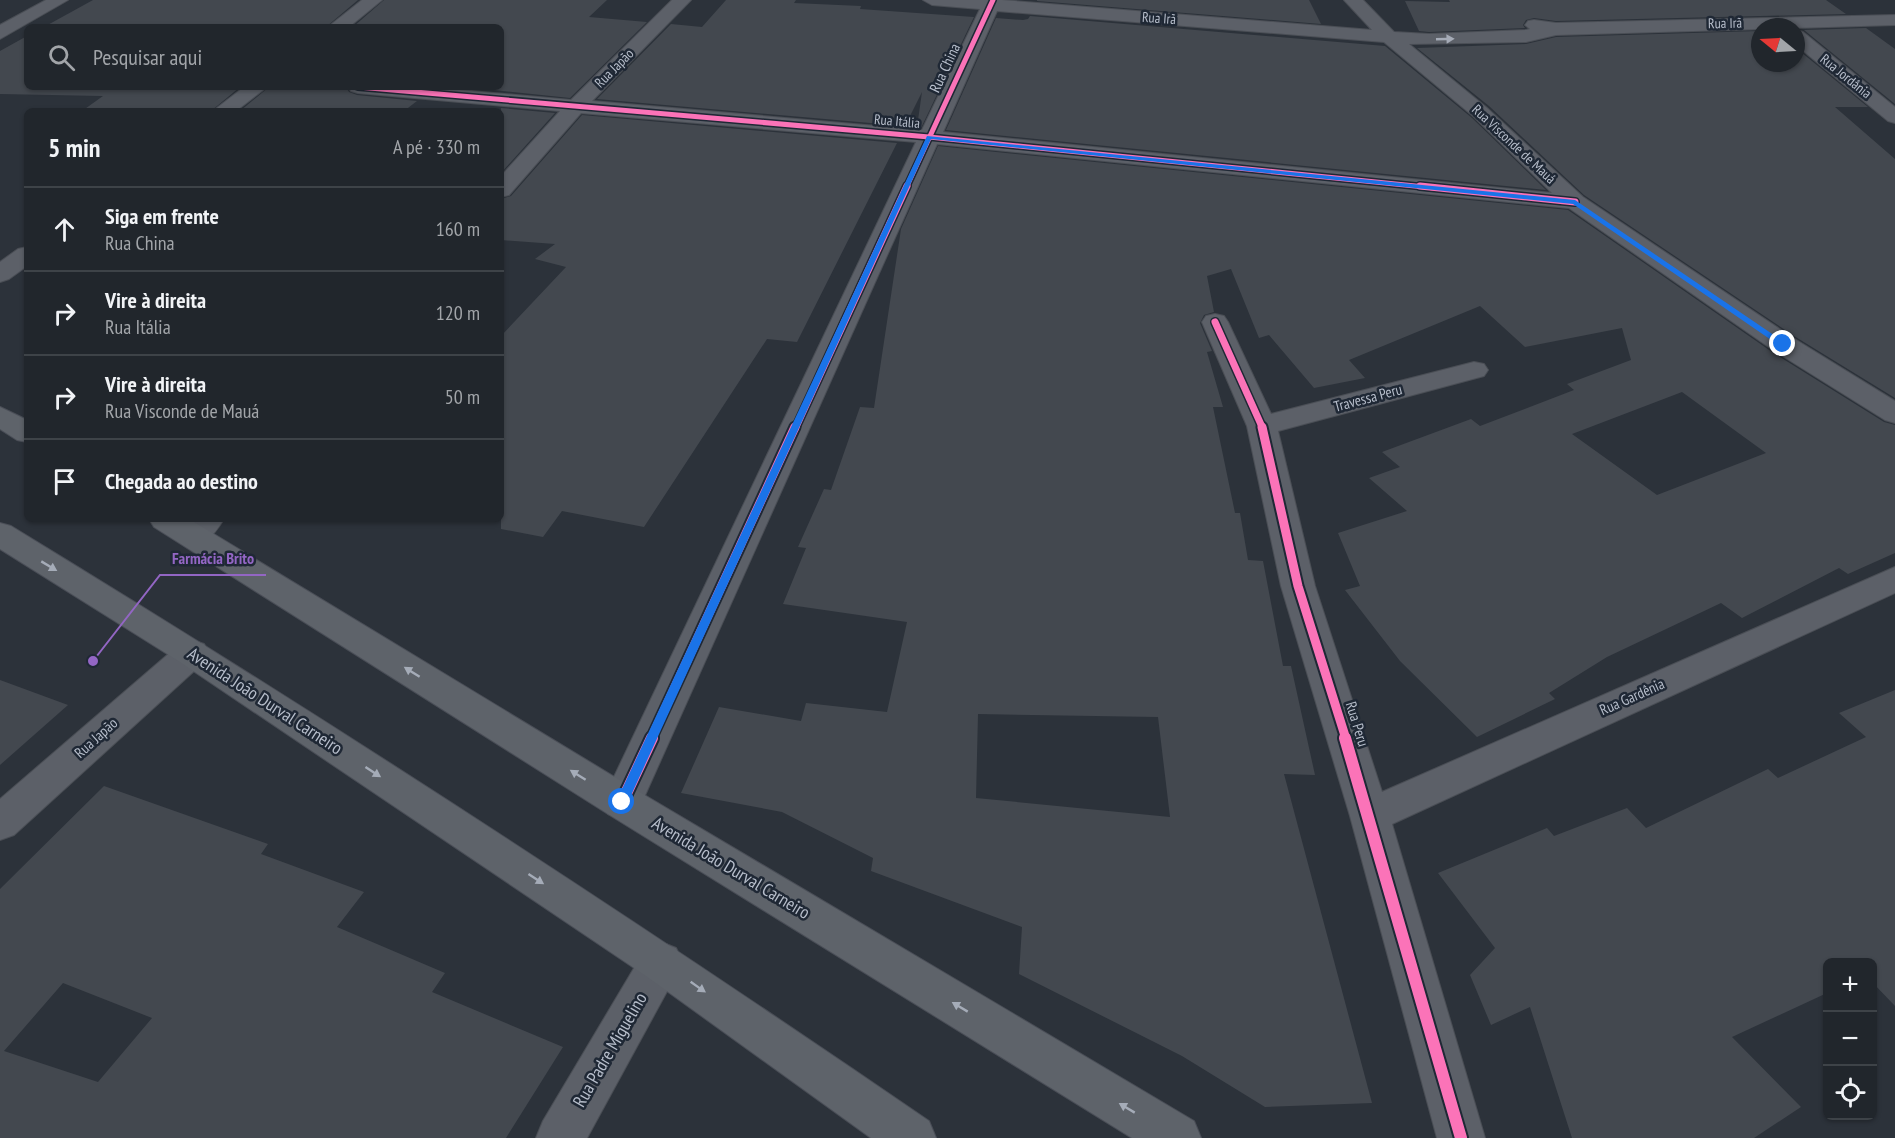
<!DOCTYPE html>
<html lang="pt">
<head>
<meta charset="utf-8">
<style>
	:root { --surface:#21262c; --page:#292e34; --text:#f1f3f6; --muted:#a2a5a9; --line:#3e4348 }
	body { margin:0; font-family:"PT Sans Narrow",sans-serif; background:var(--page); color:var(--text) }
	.controls { position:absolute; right:18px; bottom:18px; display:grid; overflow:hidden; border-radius:9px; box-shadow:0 2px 4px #0004 }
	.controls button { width:54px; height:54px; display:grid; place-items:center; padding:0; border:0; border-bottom:2px solid var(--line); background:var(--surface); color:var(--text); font:30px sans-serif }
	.compass { position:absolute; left:1751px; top:18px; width:54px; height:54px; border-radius:50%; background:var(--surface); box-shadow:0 2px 4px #0004; rotate:288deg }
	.stop { position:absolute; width:18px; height:18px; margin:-14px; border:4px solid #1a73e8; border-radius:50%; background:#fff }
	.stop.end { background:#1a73e8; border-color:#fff; box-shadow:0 2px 6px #0008 }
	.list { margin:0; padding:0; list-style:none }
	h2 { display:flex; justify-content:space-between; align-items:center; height:78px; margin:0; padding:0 24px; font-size:26px }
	h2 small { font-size:20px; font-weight:400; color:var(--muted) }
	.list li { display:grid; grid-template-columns:39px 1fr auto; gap:18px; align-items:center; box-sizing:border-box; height:84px; padding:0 24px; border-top:2px solid var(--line) }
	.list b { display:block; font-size:22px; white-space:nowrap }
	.list p { margin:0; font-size:20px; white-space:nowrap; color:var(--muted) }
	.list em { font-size:20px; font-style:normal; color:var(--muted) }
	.icon { flex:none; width:33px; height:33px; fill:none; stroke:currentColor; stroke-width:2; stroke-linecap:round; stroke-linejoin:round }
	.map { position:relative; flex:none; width:1895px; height:1138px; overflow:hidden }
	.search { position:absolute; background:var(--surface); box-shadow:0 2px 4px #0004; left:24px; top:24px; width:480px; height:66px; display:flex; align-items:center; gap:15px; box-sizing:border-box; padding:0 21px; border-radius:9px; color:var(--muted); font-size:22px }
	.panel { position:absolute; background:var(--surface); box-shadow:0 2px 4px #0004; left:24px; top:108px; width:480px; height:414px; border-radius:9px }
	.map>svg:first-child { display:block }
	.building { fill:#43484f; fill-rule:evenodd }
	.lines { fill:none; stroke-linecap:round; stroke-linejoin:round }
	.minor-casing { stroke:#4a4e55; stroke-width:2 }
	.primary-casing { stroke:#4a4e57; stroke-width:2 }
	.minor { fill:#5c6068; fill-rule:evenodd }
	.primary { fill:#5e636a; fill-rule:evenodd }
	.cycleway-far3-casing { stroke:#1f2835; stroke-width:8 }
	.cycleway-far2-casing { stroke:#1f2835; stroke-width:10 }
	.cycleway-far1-casing { stroke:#1f2835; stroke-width:13 }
	.cycleway-casing { stroke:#1f2835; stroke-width:16 }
	.cycleway-far3 { stroke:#fb73b8; stroke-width:5 }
	.cycleway-far2 { stroke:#fb73b8; stroke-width:7 }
	.cycleway-far1 { stroke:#fb73b8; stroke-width:9 }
	.cycleway { stroke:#fb73b8; stroke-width:12 }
	.oneway { fill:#a5abb7 }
	.oneway2 { fill:#a5acb8 }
	.route { fill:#1a73e8 }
	.labels { text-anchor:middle; stroke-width:5; stroke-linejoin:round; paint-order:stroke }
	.far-street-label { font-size:14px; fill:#b7becb; stroke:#1f2835 }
	.street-label { font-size:15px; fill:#b7becb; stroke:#1f2835 }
	.near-street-label { font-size:18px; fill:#b7becb; stroke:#1f2835 }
	.leader { fill:none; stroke:#9366c4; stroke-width:2 }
	.callout-dot { fill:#9366c4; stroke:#1f2835; stroke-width:2 }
	.callout-label { font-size:16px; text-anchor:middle; font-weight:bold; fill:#9366c4; stroke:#1f2835; stroke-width:5; stroke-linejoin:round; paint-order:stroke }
</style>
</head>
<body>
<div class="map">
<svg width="1895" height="1138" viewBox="0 0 1895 1138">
	<rect width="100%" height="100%" fill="#2c323a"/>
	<g class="building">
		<polygon points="93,0 358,0 326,27 44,27"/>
		<polygon points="384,0 607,0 589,17 647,22 570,98 464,87 501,87 501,27 353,27"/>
		<polygon points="726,0 796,0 794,3 861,6 860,9 974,17 921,128 917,127 922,92 905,126 597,99 671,24 702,27"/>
		<polygon points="1037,0 1309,0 1321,24 1037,1"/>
		<polygon points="1449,0 1826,0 1846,14 1556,21 1534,18 1526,20 1523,25 1525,28 1429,32 1419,31 1405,1 1450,2"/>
		<polygon points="1030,16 1385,46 1472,118 1546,190 946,130 996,18 1023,20 1028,19"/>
		<polygon points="1866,28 1895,49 1895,104 1804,30"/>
		<polygon points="1760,31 1760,63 1796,63 1796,48 1868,107 1835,107 1895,159 1895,398 1794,336 1584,195 1489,106 1417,48 1526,44 1556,37"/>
		<polygon points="27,36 27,87 240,87 211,111 82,111 103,96 0,94 0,51"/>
		<polygon points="269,87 346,87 349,92 357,95 417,101 404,111 240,111"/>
		<polygon points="501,108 555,113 501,173"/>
		<polygon points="582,115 897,143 797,342 767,339 644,527 562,511 543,537 501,529 501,336 566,267 535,259 555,244 501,240 501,199 511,196"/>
		<path d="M938 146 1568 210 1772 352 1884 422 1895 425V553L1848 574 1839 568 1742 618 1721 603 1607 657 1549 693 1555 699 1477 737 1400 661 1345 590 1360 586 1338 533 1407 511 1369 478 1400 467 1382 452 1471 419 1480 426 1574 390 1567 384 1631 360 1622 328 1525 347 1480 306 1349 360 1365 378 1314 388 1269 335 1259 338 1231 269 1207 276 1214 312 1204 315 1200 323 1212 351 1207 352 1223 407H1213L1235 513H1240L1248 560 1263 561 1283 666H1291L1315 775 1284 774 1372 1103 1265 1107 1182 1056 1019 974 1022 927 871 871 873 858 782 812 681 793 719 707 801 721 806 703 887 712 907 622 783 604 806 548 798 547 824 489 831 490 860 407 874 408 901 229ZM1682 392 1766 453 1657 495 1572 434ZM978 714 1158 717 1170 817 976 798Z"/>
		<polygon points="0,680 68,705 0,765"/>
		<polygon points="1895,690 1895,1006 1872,982 1872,963 1827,963 1827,993 1732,1037 1801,1107 1754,1138 1572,1138 1530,1007 1491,1025 1470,975 1495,948 1438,873 1547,828 1554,836 1627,808 1646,828 1768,769 1778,778 1866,737 1839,713"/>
		<path d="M104 786 268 844 261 854 364 892 337 927 445 973 432 992 563 1047 506 1138H0V889ZM63 983 152 1018 98 1082 4 1051Z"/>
	</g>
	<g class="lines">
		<g class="minor-casing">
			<g id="minor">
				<polygon points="46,0 68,0 0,39 0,25"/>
				<polygon points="362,0 382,0 349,27 328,27"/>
				<path d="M672 0H691L592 101 922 130 980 9 932 5 923 0H1002L1372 30 1344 0H1363L1394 32 1429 34 1526 30 1530 29 1525 25 1528 21 1534 20 1556 23 1895 15V25L1556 35 1526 42 1409 44 1487 108 1583 197 1793 338 1895 401V423L1885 420 1773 350 1569 208 937 144 642 802 636 814 622 819 608 814 602 802 916 142 581 113 509 195 501 197V176L560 111 358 93 351 91 348 87H427L571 100ZM997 11 1384 42 1473 116 1552 193 943 132Z"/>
				<polygon points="1796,30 1803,32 1895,107 1895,123 1888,121 1796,45"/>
				<polygon points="244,87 267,87 236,111 213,111"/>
				<polygon points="27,247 27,266 9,279 0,282 0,262 18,249"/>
				<polygon points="1215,314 1224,316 1228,322 1271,414 1474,362 1484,364 1488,370 1484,376 1278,431 1315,586 1382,792 1895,567 1895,593 1392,824 1485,1138 1437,1138 1350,816 1281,586 1247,426 1202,322 1206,316"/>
				<path d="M190 519H224C213 536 203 550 182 544L177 536Z"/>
				<polygon points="192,640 204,644 210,653 204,662 14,835 0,840 0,799 180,644"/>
				<polygon points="661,942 676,948 683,962 587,1138 536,1138 543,1121 646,948"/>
			</g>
		</g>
		<g class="primary-casing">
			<g id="primary">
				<polygon points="0,407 27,420 27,442 17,440 0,429"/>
				<polygon points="149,519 189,519 636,790 1194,1121 1201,1138 1132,1138 608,814 154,527"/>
				<path d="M0 523 11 526C323 716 628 915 929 1121L936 1138H871L646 976 180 662 0 549Z"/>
			</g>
		</g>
		<use href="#minor" class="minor"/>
		<use href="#primary" class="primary"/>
		<g class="cycleway-far3-casing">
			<g id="cycleway-far3">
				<polyline points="358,87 929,137 1435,188"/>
				<polyline points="906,188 993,0"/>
			</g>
		</g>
		<g class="cycleway-far2-casing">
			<g id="cycleway-far2">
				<polyline points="1420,186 1575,202"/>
				<polyline points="1215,322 1263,429"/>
				<polyline points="795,429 907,186"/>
			</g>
		</g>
		<g class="cycleway-far1-casing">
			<g id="cycleway-far1">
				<polyline points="1262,427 1298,586 1346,739"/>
				<polyline points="651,739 795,427"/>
			</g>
		</g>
		<g class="cycleway-casing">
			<g id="cycleway">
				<polyline points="1345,738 1461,1138"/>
				<polyline points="622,802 652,738"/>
			</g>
		</g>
		<use href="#cycleway-far3" class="cycleway-far3"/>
		<use href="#cycleway-far2" class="cycleway-far2"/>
		<use href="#cycleway-far1" class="cycleway-far1"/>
		<use href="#cycleway" class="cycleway"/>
	</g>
	<defs><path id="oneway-solid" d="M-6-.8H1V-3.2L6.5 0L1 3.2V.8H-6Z" transform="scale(1.5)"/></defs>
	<use class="oneway" href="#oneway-solid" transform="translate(1445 39) rotate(-2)"/>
	<g class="oneway2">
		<use href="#oneway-solid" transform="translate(49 566) rotate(31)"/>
		<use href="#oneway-solid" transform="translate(412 672) rotate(-148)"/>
		<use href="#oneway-solid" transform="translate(373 772) rotate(33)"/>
		<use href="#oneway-solid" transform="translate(578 775) rotate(-148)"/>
		<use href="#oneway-solid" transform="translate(536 879) rotate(33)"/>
		<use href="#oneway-solid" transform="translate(698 987) rotate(35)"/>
		<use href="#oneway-solid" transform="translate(960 1007) rotate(-149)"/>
		<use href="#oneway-solid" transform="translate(1127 1108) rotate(-149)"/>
	</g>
	<polygon class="route" points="927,136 1575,200 1787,344 1780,346 1573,204 931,139 628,802 622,807 618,806 616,802"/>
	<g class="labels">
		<g class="far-street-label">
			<text transform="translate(1159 18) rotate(4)" y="5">Rua Irã</text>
			<text transform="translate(1725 23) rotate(-1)" y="5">Rua Irã</text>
			<text transform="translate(614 68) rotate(-45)" y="5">Rua Japão</text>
			<text transform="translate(1846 76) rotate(39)" y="5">Rua Jordânia</text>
			<text transform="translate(897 121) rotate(5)" y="5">Rua Itália</text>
			<text transform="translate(1514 144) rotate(43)" y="5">Rua Visconde de Mauá</text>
		</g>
		<g class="street-label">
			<text transform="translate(945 68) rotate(-65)" y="5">Rua China</text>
			<text transform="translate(1368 398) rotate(-15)" y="5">Travessa Peru</text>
			<text transform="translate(1632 697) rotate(-24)" y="5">Rua Gardênia</text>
			<text transform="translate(1357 724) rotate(73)" y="5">Rua Peru</text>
			<text transform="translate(96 738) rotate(-42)" y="5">Rua Japão</text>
		</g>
		<g class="near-street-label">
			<text transform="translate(265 701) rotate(33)" y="6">Avenida João Durval Carneiro</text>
			<text transform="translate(731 868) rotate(31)" y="6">Avenida João Durval Carneiro</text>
			<text transform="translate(610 1050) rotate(-60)" y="6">Rua Padre Miguelino</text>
		</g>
	</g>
	<path class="leader" d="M93 661L160 575H266"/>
	<circle class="callout-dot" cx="93" cy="661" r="6"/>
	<g class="callout-label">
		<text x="213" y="564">Farmácia Brito</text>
	</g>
</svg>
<div class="controls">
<button>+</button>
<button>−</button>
<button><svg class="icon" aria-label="locate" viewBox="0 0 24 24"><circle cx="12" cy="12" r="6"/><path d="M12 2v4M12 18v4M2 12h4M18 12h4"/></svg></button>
</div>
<svg class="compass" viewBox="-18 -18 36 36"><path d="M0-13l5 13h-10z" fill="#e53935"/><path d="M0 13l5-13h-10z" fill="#a2a5a9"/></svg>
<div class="stop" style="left:622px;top:802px"></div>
<div class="stop end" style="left:1783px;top:344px"></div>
<div class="search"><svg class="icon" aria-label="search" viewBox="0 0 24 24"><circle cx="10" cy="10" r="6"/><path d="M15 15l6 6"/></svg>Pesquisar aqui</div>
<section class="panel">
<h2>5 min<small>A pé · 330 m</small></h2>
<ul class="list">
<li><svg class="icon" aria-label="ahead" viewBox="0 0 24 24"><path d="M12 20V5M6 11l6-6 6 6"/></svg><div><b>Siga em frente</b><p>Rua China</p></div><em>160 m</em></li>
<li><svg class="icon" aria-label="right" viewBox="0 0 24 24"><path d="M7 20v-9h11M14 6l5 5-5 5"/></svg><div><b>Vire à direita</b><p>Rua Itália</p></div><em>120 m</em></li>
<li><svg class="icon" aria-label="right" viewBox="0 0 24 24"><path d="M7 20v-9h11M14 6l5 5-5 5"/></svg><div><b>Vire à direita</b><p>Rua Visconde de Mauá</p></div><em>50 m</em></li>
<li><svg class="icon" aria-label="arrive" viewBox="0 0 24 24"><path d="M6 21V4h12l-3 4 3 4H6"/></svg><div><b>Chegada ao destino</b></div></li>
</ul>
</section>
</div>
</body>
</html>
